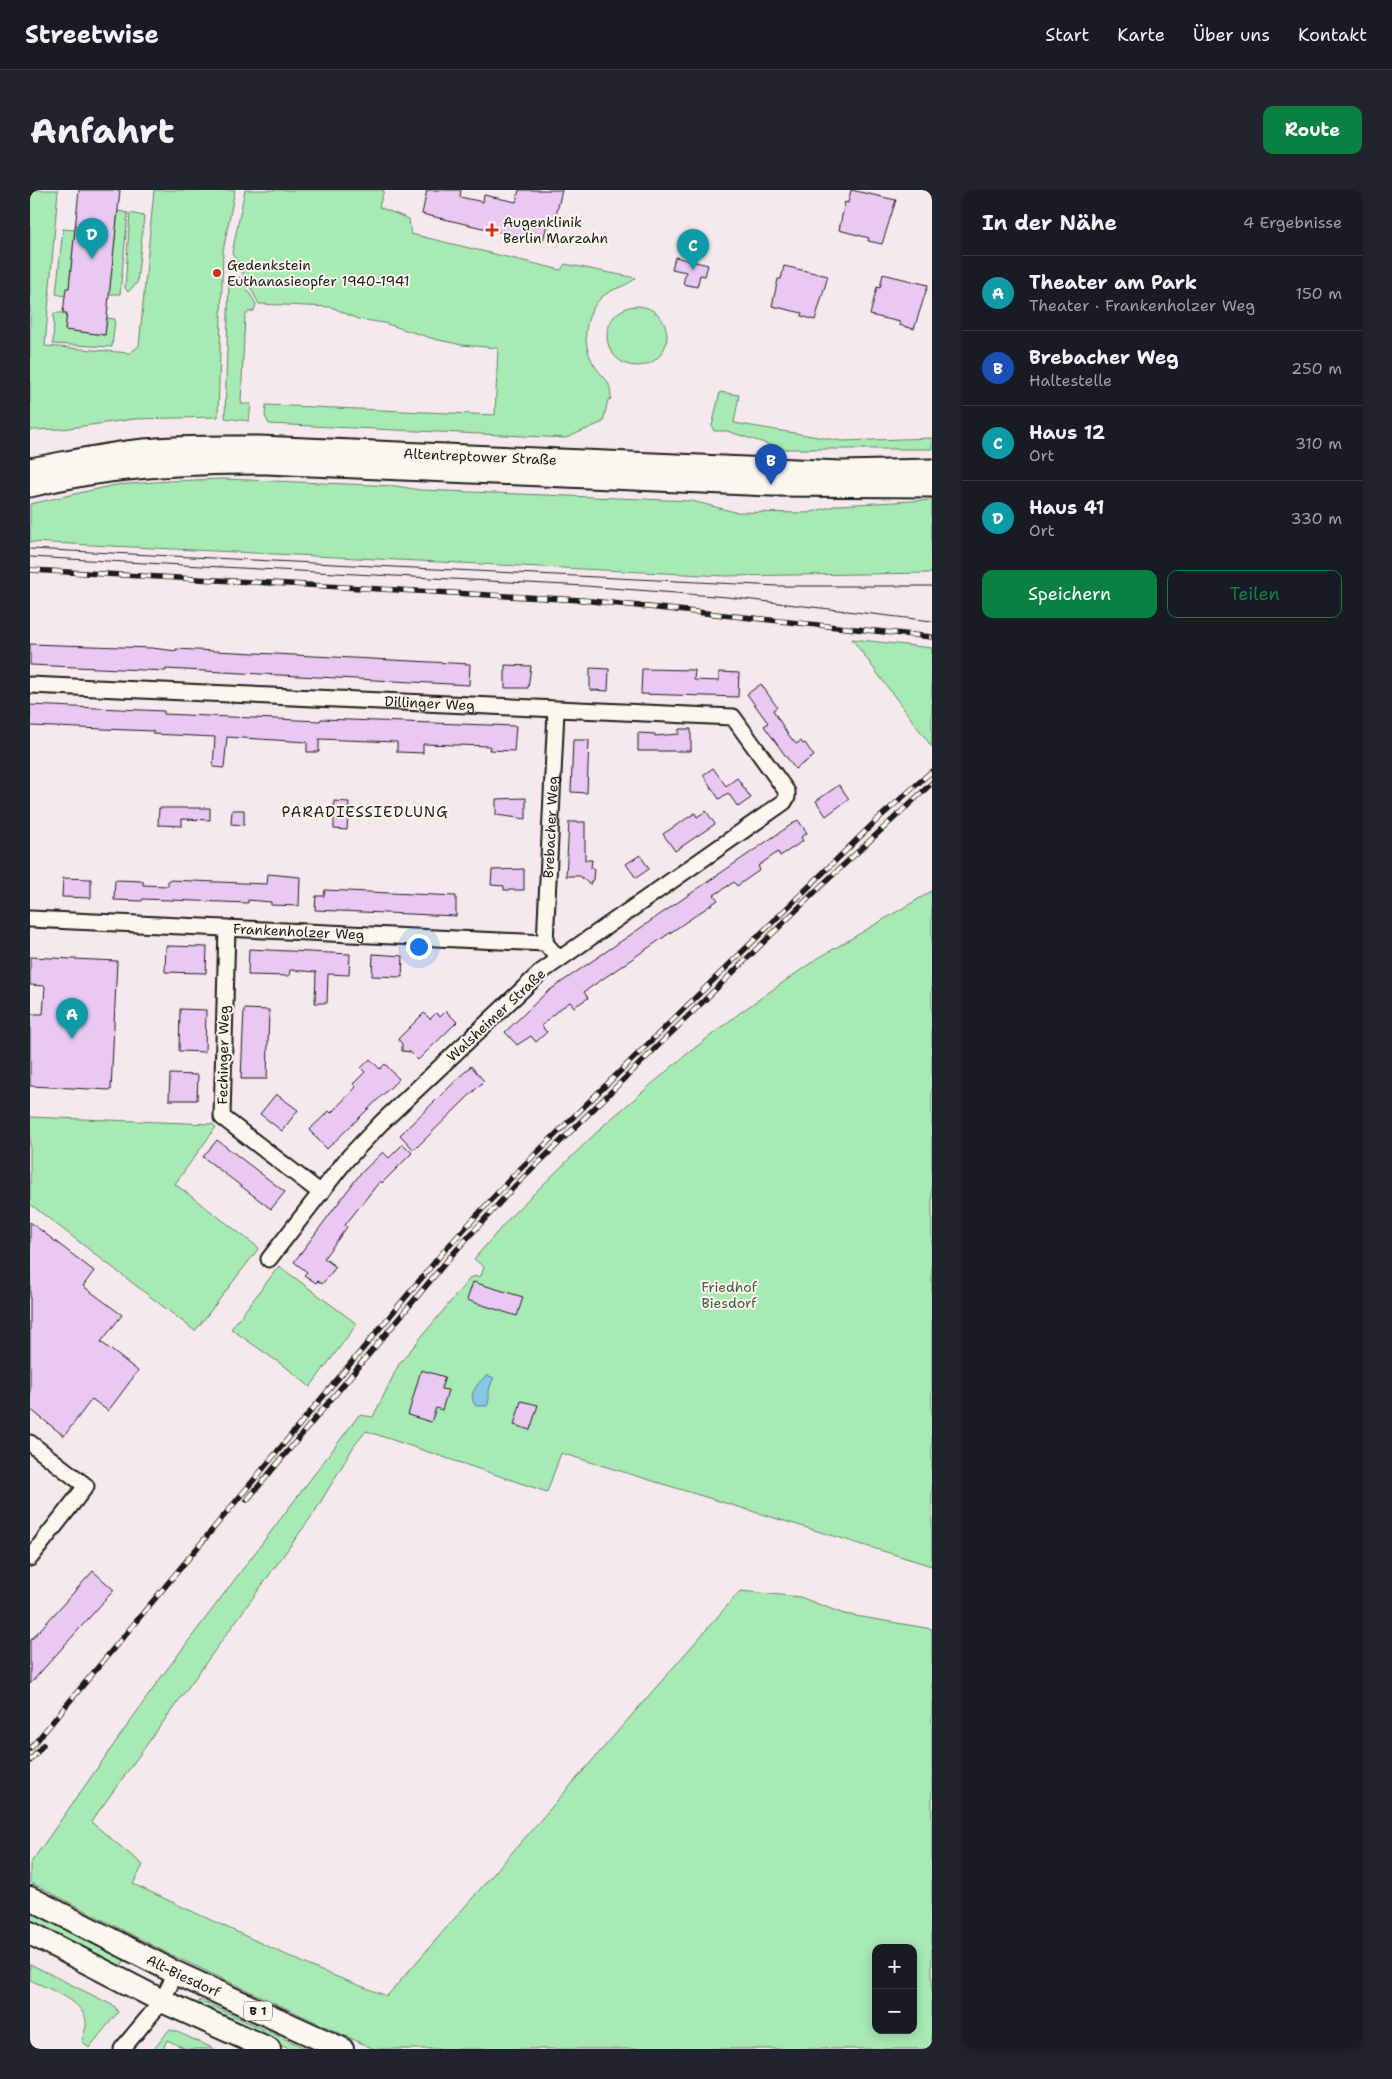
<!DOCTYPE html>
<html lang="de">
<head>
<meta charset="utf-8">
<style>
	:root { --surface:#171b24; --page:#20242c; --text:#f1f3f6; --muted:#9ea1a6; --line:#363941; --accent:#0b8043 }
	body { margin:0; font-family:"Shantell Sans",sans-serif; background:var(--page); color:var(--text) }
	.controls { position:absolute; right:15px; bottom:15px; display:grid; overflow:hidden; border-radius:10px; box-shadow:0 2px 12px #0003 }
	.controls button { width:45px; height:45px; display:grid; place-items:center; padding:0; border:0; border-bottom:1px solid var(--line); background:var(--surface); color:var(--text); font:25px sans-serif }
	.you { position:absolute; left:388px; top:756px; width:18px; height:18px; margin:-12px; border:4px solid #fff; border-radius:50%; background:#1a73e8; box-shadow:0 0 0 8px #1a73e833 }
	.badge { display:grid; place-items:center; width:32px; height:32px; border-radius:50%; background:var(--accent); color:#fff; font-size:16px; font-weight:700 }
	.pin { position:absolute; translate:-50% -41px; filter:drop-shadow(0 1px 2px #0008) }
	.pin::after { content:''; position:absolute; top:26px; width:18px; height:15px; background:inherit; clip-path:polygon(0 0,100% 0,50% 100%) }
	.list { margin:0; padding:0; list-style:none }
	h2 { display:flex; justify-content:space-between; align-items:center; height:65px; margin:0; padding:0 20px; font-size:21px }
	h2 small { font-size:16px; font-weight:400; color:var(--muted) }
	.list li { display:grid; grid-template-columns:32px 1fr auto; gap:15px; align-items:center; box-sizing:border-box; height:75px; padding:0 20px; border-top:1px solid var(--line) }
	.list b { display:block; font-size:19px; white-space:nowrap }
	.list p { margin:0; font-size:16px; white-space:nowrap; color:var(--muted) }
	.list em { font-size:16px; font-style:normal; color:var(--muted) }
	.actions { display:flex; gap:10px; padding:15px 20px }
	.actions a { flex:1; padding:11px 0; border:1px solid var(--accent); border-radius:10px; text-align:center; font-size:18px; color:var(--accent) }
	.actions .main { background:var(--accent); color:#fff }
	.map { position:relative; flex:none; width:902px; height:1859px; overflow:hidden; border-radius:10px }
	header { display:flex; align-items:center; gap:30px; box-sizing:border-box; height:70px; padding:0 25px; background:var(--surface); border-bottom:1px solid var(--line) }
	header strong { font-size:24px }
	nav { display:flex; gap:28px; margin-inline-start:auto; font-size:18px }
	.intro { display:flex; align-items:center; justify-content:space-between; box-sizing:border-box; height:120px; padding:0 30px }
	h1 { margin:0; font-size:35px }
	.button { padding:12px 22px; border-radius:10px; background:var(--accent); color:#fff; font-size:18px; font-weight:700 }
	main { display:flex; gap:30px; padding:0 30px }
	aside { flex:1; background:var(--surface); border-radius:10px; box-shadow:0 2px 12px #0003 }
	.map>svg:first-child { display:block }
	.green { fill:#a8eab4; stroke:#628368; fill-rule:evenodd }
	.water { fill:#86c6e6; stroke:#5c8295 }
	.building { fill:#e9c8f4; stroke:#1c1c1c }
	.lines { fill:none; stroke-linecap:round; stroke-linejoin:round }
	.minor-casing { stroke:#1c1c1c; stroke-width:19 }
	.secondary-casing { stroke:#1c1c1c; stroke-width:25 }
	.primary-casing { stroke:#1c1c1c; stroke-width:26 }
	.minor { stroke:#fbf7ec; stroke-width:15 }
	.secondary { stroke:#fbf7ec; stroke-width:21 }
	.primary { stroke:#fbf7ec; stroke-width:22 }
	.tram { stroke:#1c1c1c; stroke-width:1 }
	.rail-casing { stroke:#1c1c1c; stroke-width:5.5 }
	.rail { stroke:#fbf7ec; stroke-width:4; stroke-dasharray:11; stroke-linecap:butt }
	.poi-dot { fill:#c8321e; stroke:#fbf7ec; stroke-width:2 }
	.labels { text-anchor:middle; stroke-width:4; stroke-linejoin:round; paint-order:stroke }
	.shield { fill:#fbf7ec; stroke:#5f5e5a; stroke-width:1 }
	.shield-label { font-size:12px; font-weight:bold; fill:#1c1c1c }
	.poi-label { font-size:14px; fill:#1c1c1c; stroke:#fbf7ec; text-anchor:start }
	.street-label { font-size:14px; fill:#1c1c1c; stroke:#fbf7ec }
	.park-label { font-size:14px; fill:#465a4a; stroke:#fbf7ec }
	.neighbourhood-label { font-size:15px; letter-spacing:1px; fill:#1c1c1c; stroke:#fbf7ec }
</style>
</head>
<body>
<header>
<strong>Streetwise</strong>
<nav><a>Start</a><a>Karte</a><a>Über uns</a><a>Kontakt</a></nav>
</header>
<div class="intro"><h1>Anfahrt</h1><a class="button">Route</a></div>
<main>
<div class="map">
<svg width="902" height="1859" viewBox="0 0 902 1859">
	<rect width="100%" height="100%" fill="#f6e9ee"/>
	<filter id="ink" filterUnits="userSpaceOnUse"><feTurbulence type="fractalNoise" baseFrequency=".02" numOctaves="2"/><feDisplacementMap in="SourceGraphic" scale="10" xChannelSelector="R" yChannelSelector="G"/><feConvolveMatrix kernelMatrix="1 2 1 2 8 2 1 2 1" color-interpolation-filters="sRGB"/></filter>
	<g filter="url(#ink)">
		<g class="green">
			<polygon points="0,0 28,0 15,156 100,163 109,156 124,0 205,0 193,61 188,227 104,229 32,239 0,240"/>
			<path d="M215 0H354L349 17 379 29 381 44 531 80 535 74 606 88C596 97 582 98 572 107 553 125 551 155 565 176 575 191 581 189 581 209L578 210 573 232 536 248 239 234 235 226 236 215 465 225 468 158 432 155 404 149 354 133 328 129 301 117 229 114 202 63Z"/>
			<polygon points="88,21 98,23 90,104 79,104"/>
			<polygon points="100,23 114,26 107,93 98,102 95,98"/>
			<polygon points="33,39 45,40 39,98 35,106 26,104"/>
			<polygon points="201,86 210,88 226,114 224,121 218,122 215,126 211,211 212,214 221,214 219,231 195,228 199,89"/>
			<circle cx="607" cy="146" r="30"/>
			<polygon points="24,123 37,123 35,140 75,145 77,128 85,129 82,157 23,154"/>
			<polygon points="690,202 709,205 704,233 812,251 902,248 902,259 753,259 697,241 684,241 682,236"/>
			<polygon points="193,289 366,296 390,300 662,311 705,322 778,323 808,315 902,310 902,383 695,386 0,352 0,314 85,295 139,291"/>
			<polygon points="822,449 902,458 902,557"/>
			<path d="M902 701V1376L531 1263 517 1302 336 1241 324 1256 284 1323 61 1632 113 1675 103 1694 289 1780 357 1806 710 1401 770 1407 814 1424 902 1439V1859H344L137 1763 0 1692V1674L132 1486 329 1225 343 1227 369 1174 441 1087 451 1086 454 1077 444 1069 482 1025 575 934 657 864 711 822 785 770ZM846 1758H883V1840H846Z"/>
			<polygon points="0,927 182,934 186,937 145,994 229,1058 165,1141 0,1014"/>
			<polygon points="249,1076 327,1134 280,1197 261,1181 201,1139"/>
			<polygon points="0,1716 96,1766 91,1777 0,1731"/>
			<path d="M0 1774 84 1816 88 1822 59 1858 52 1851C53 1844 57 1838 56 1831 52 1809 18 1799 0 1790Z"/>
			<polygon points="170,1810 277,1859 259,1859 167,1816"/>
			<polygon points="139,1840 145,1841 185,1859 156,1859 137,1850 133,1859 124,1859"/>
		</g>
		<path class="water" d="M457 1185 464 1188C455 1203 462 1205 457 1216H446C436 1205 448 1193 457 1185Z"/>
		<g class="building">
			<polygon points="49,0 90,0 75,145 35,140 37,123 33,123 36,98 39,98"/>
			<polygon points="397,0 431,0 430,7 453,12 454,5 486,12 489,0 532,0 525,30 518,29 513,52 392,24"/>
			<polygon points="821,0 866,10 852,54 838,51 839,48 809,40 815,12 818,13"/>
			<polygon points="645,67 678,75 675,86 670,85 667,97 653,94 656,82 642,79"/>
			<polygon points="754,76 798,86 785,130 771,126 772,123 742,116 748,89 751,89"/>
			<polygon points="853,84 898,95 884,139 869,135 870,132 840,125 847,97 850,98"/>
			<polygon points="0,454 122,458 146,461 146,459 440,474 439,495 136,479 136,481 0,475"/>
			<polygon points="475,475 501,476 498,498 475,498"/>
			<polygon points="560,478 579,479 578,501 560,500"/>
			<polygon points="612,479 665,480 664,490 689,491 689,482 709,483 708,507 611,504"/>
			<polygon points="731,494 747,517 743,520 757,543 766,554 771,551 773,554 775,553 784,566 765,579 734,536 738,533 717,504"/>
			<polygon points="0,515 134,521 134,524 290,531 291,529 486,536 484,561 459,560 460,556 393,554 393,563 367,562 367,552 289,549 289,562 277,562 277,552 197,547 194,578 183,577 185,547 123,544 123,541 0,536"/>
			<polygon points="649,539 661,539 661,561 608,561 608,543 625,544 625,546 649,544"/>
			<polygon points="543,550 559,550 557,603 541,602"/>
			<polygon points="683,578 696,596 707,588 721,608 708,617 698,603 689,609 673,585"/>
			<polygon points="809,595 819,609 796,626 786,611"/>
			<polygon points="496,608 496,629 466,625 466,609"/>
			<polygon points="304,611 319,612 317,640 304,639"/>
			<polygon points="129,618 180,618 180,630 152,629 152,636 128,635"/>
			<polygon points="202,620 214,620 214,635 201,634"/>
			<polygon points="676,621 685,634 645,661 633,644 665,623 667,627"/>
			<polygon points="768,630 777,643 771,647 773,651 750,666 748,662 728,676 730,680 707,696 704,692 684,705 688,710 561,797 554,802 558,808 544,817 540,812 527,821 511,836 517,842 506,852 501,846 487,855 475,842 517,802"/>
			<polygon points="539,632 555,632 555,670 562,670 561,678 564,678 563,690 561,691 560,695 550,686 536,686"/>
			<polygon points="610,665 619,679 606,688 596,674"/>
			<polygon points="494,679 494,700 474,700 474,696 461,695 462,680"/>
			<polygon points="238,684 270,687 269,716 241,715 241,712 218,710 218,713 113,709 112,711 84,710 85,690 113,691 113,695 138,696 138,690 237,694"/>
			<polygon points="33,688 61,689 61,708 32,707"/>
			<polygon points="295,700 426,706 426,726 285,720 286,706 294,706"/>
			<polygon points="136,756 177,757 176,783 135,782"/>
			<polygon points="219,759 320,764 319,785 298,784 297,813 285,813 286,782 260,780 259,786 218,785"/>
			<polygon points="343,764 373,766 372,787 342,786"/>
			<polygon points="0,767 87,771 81,900 0,896 0,824 13,824 15,796 0,795"/>
			<polygon points="150,819 176,820 175,862 149,861"/>
			<polygon points="214,819 239,820 237,889 211,889"/>
			<polygon points="416,821 427,832 388,870 380,862 372,861 372,854 368,849 394,823 400,829 406,823 410,827"/>
			<polygon points="340,869 350,879 355,874 369,889 297,959 279,940 299,921 301,923 326,897 323,894 335,882 331,878"/>
			<polygon points="441,876 454,891 384,960 370,945"/>
			<polygon points="140,884 168,885 167,910 139,910"/>
			<polygon points="246,904 268,920 252,941 230,924"/>
			<polygon points="187,950 255,1002 241,1019 173,967"/>
			<polygon points="373,954 382,963 352,993 350,991 315,1035 317,1037 294,1068 306,1077 292,1094 288,1091 286,1093 274,1085 277,1082 264,1072 330,984 353,962 359,968"/>
			<polygon points="0,1032 64,1081 53,1096 92,1125 71,1152 108,1181 78,1221 62,1209 34,1246 0,1219"/>
			<polygon points="443,1092 493,1107 487,1126 437,1110"/>
			<polygon points="391,1180 415,1187 411,1199 418,1200 412,1220 406,1218 401,1232 378,1225"/>
			<polygon points="491,1211 508,1215 500,1240 484,1235"/>
			<polygon points="63,1381 84,1400 0,1494 0,1451"/>
		</g>
		<g class="lines">
			<g class="minor-casing">
				<g id="minor">
					<path id="s1" d="M0 495 703 527 757 602V607L754 612 511 782 351 933 316 970 239 1069"/>
					<path id="s2" d="M0 729 515 753 529 769"/>
					<polyline points="197,738 192,927 291,1003"/>
					<path id="s3" d="M515 753 526 521"/>
					<polyline points="0,1253 56,1296 0,1368"/>
					<polyline points="92,1859 132,1811 146,1783"/>
				</g>
			</g>
			<g class="secondary-casing">
				<g id="secondary">
					<path id="s4" d="M0 279C38 272 75 264 114 260 152 256 190 257 229 257L811 282 902 280"/>
					<path d="M0 296C78 276 157 273 236 273L741 295 902 296"/>
				</g>
			</g>
			<g class="primary-casing">
				<g id="primary">
					<path id="s5" d="M0 1708 146 1783 312 1859"/>
					<polyline points="0,1743 132,1811 239,1859"/>
				</g>
			</g>
			<use href="#minor" class="minor"/>
			<use href="#secondary" class="secondary"/>
			<use href="#primary" class="primary"/>
			<g class="tram">
				<polyline points="0,359 748,396 902,396"/>
				<polyline points="0,367 555,396 697,407 902,431"/>
			</g>
			<g class="rail-casing">
				<g id="rail">
					<polyline points="0,380 552,410 902,447"/>
					<polyline points="217,1310 421,1066 484,997 792,695 902,593"/>
					<polyline points="0,1559 414,1061 482,987 849,628 902,581"/>
					<polyline points="0,1571 13,1555"/>
				</g>
			</g>
			<use href="#rail" class="rail"/>
		</g>
	</g>
	<g class="poi-dot">
		<path d="M459.5 32.5h5v5h5v5h-5v5h-5v-5h-5v-5h5z"/>
		<circle cx="187" cy="83" r="5"/>
	</g>
	<g class="labels">
		<rect class="shield" x="214" y="1811.5" width="28" height="19" rx="4"/>
		<g class="shield-label">
			<text x="228" y="1825">B 1</text>
		</g>
		<g class="poi-label">
			<text x="473" y="37">Augenklinik<tspan x="473" dy="16">Berlin Marzahn</tspan></text>
			<text x="197" y="80">Gedenkstein<tspan x="197" dy="16">Euthanasieopfer 1940-1941</tspan></text>
		</g>
		<g class="street-label">
			<text dy="5" stroke="none"><textPath href="#s4" startOffset="452">Altentreptower Straße</textPath></text>
			<text dy="5" stroke="none"><textPath href="#s1" startOffset="400">Dillinger Weg</textPath></text>
			<text dy="5" stroke="none"><textPath href="#s3" startOffset="116">Brebacher Weg</textPath></text>
			<text dy="5" stroke="none"><textPath href="#s2" startOffset="269">Frankenholzer Weg</textPath></text>
			<text transform="translate(466 825) rotate(-43)" y="5">Walsheimer Straße</text>
			<text transform="translate(193 865) rotate(-89)" y="5">Fechinger Weg</text>
			<text dy="5" stroke="none"><textPath href="#s5" startOffset="172">Alt-Biesdorf</textPath></text>
		</g>
		<g class="park-label">
			<text x="699" y="1102">Friedhof<tspan x="699" dy="16">Biesdorf</tspan></text>
		</g>
		<g class="neighbourhood-label">
			<text x="335" y="627">PARADIESSIEDLUNG</text>
		</g>
	</g>
</svg>
<div class="controls">
<button>+</button>
<button>−</button>
</div>
<div class="you"></div>
<div class="pin badge" style="left:42px;top:849px;background:#0f9aa8">A</div>
<div class="pin badge" style="left:741px;top:295px;background:#1a4fb4">B</div>
<div class="pin badge" style="left:663px;top:80px;background:#0f9aa8">C</div>
<div class="pin badge" style="left:62px;top:69px;background:#0f9aa8">D</div>
</div>
<aside>
<h2>In der Nähe<small>4 Ergebnisse</small></h2>
<ul class="list">
<li><span class="badge" style="background:#0f9aa8">A</span><div><b>Theater am Park</b><p>Theater · Frankenholzer Weg</p></div><em>150 m</em></li>
<li><span class="badge" style="background:#1a4fb4">B</span><div><b>Brebacher Weg</b><p>Haltestelle</p></div><em>250 m</em></li>
<li><span class="badge" style="background:#0f9aa8">C</span><div><b>Haus 12</b><p>Ort</p></div><em>310 m</em></li>
<li><span class="badge" style="background:#0f9aa8">D</span><div><b>Haus 41</b><p>Ort</p></div><em>330 m</em></li>
</ul>
<div class="actions"><a class="main">Speichern</a><a>Teilen</a></div>
</aside>
</main>
</body>
</html>
